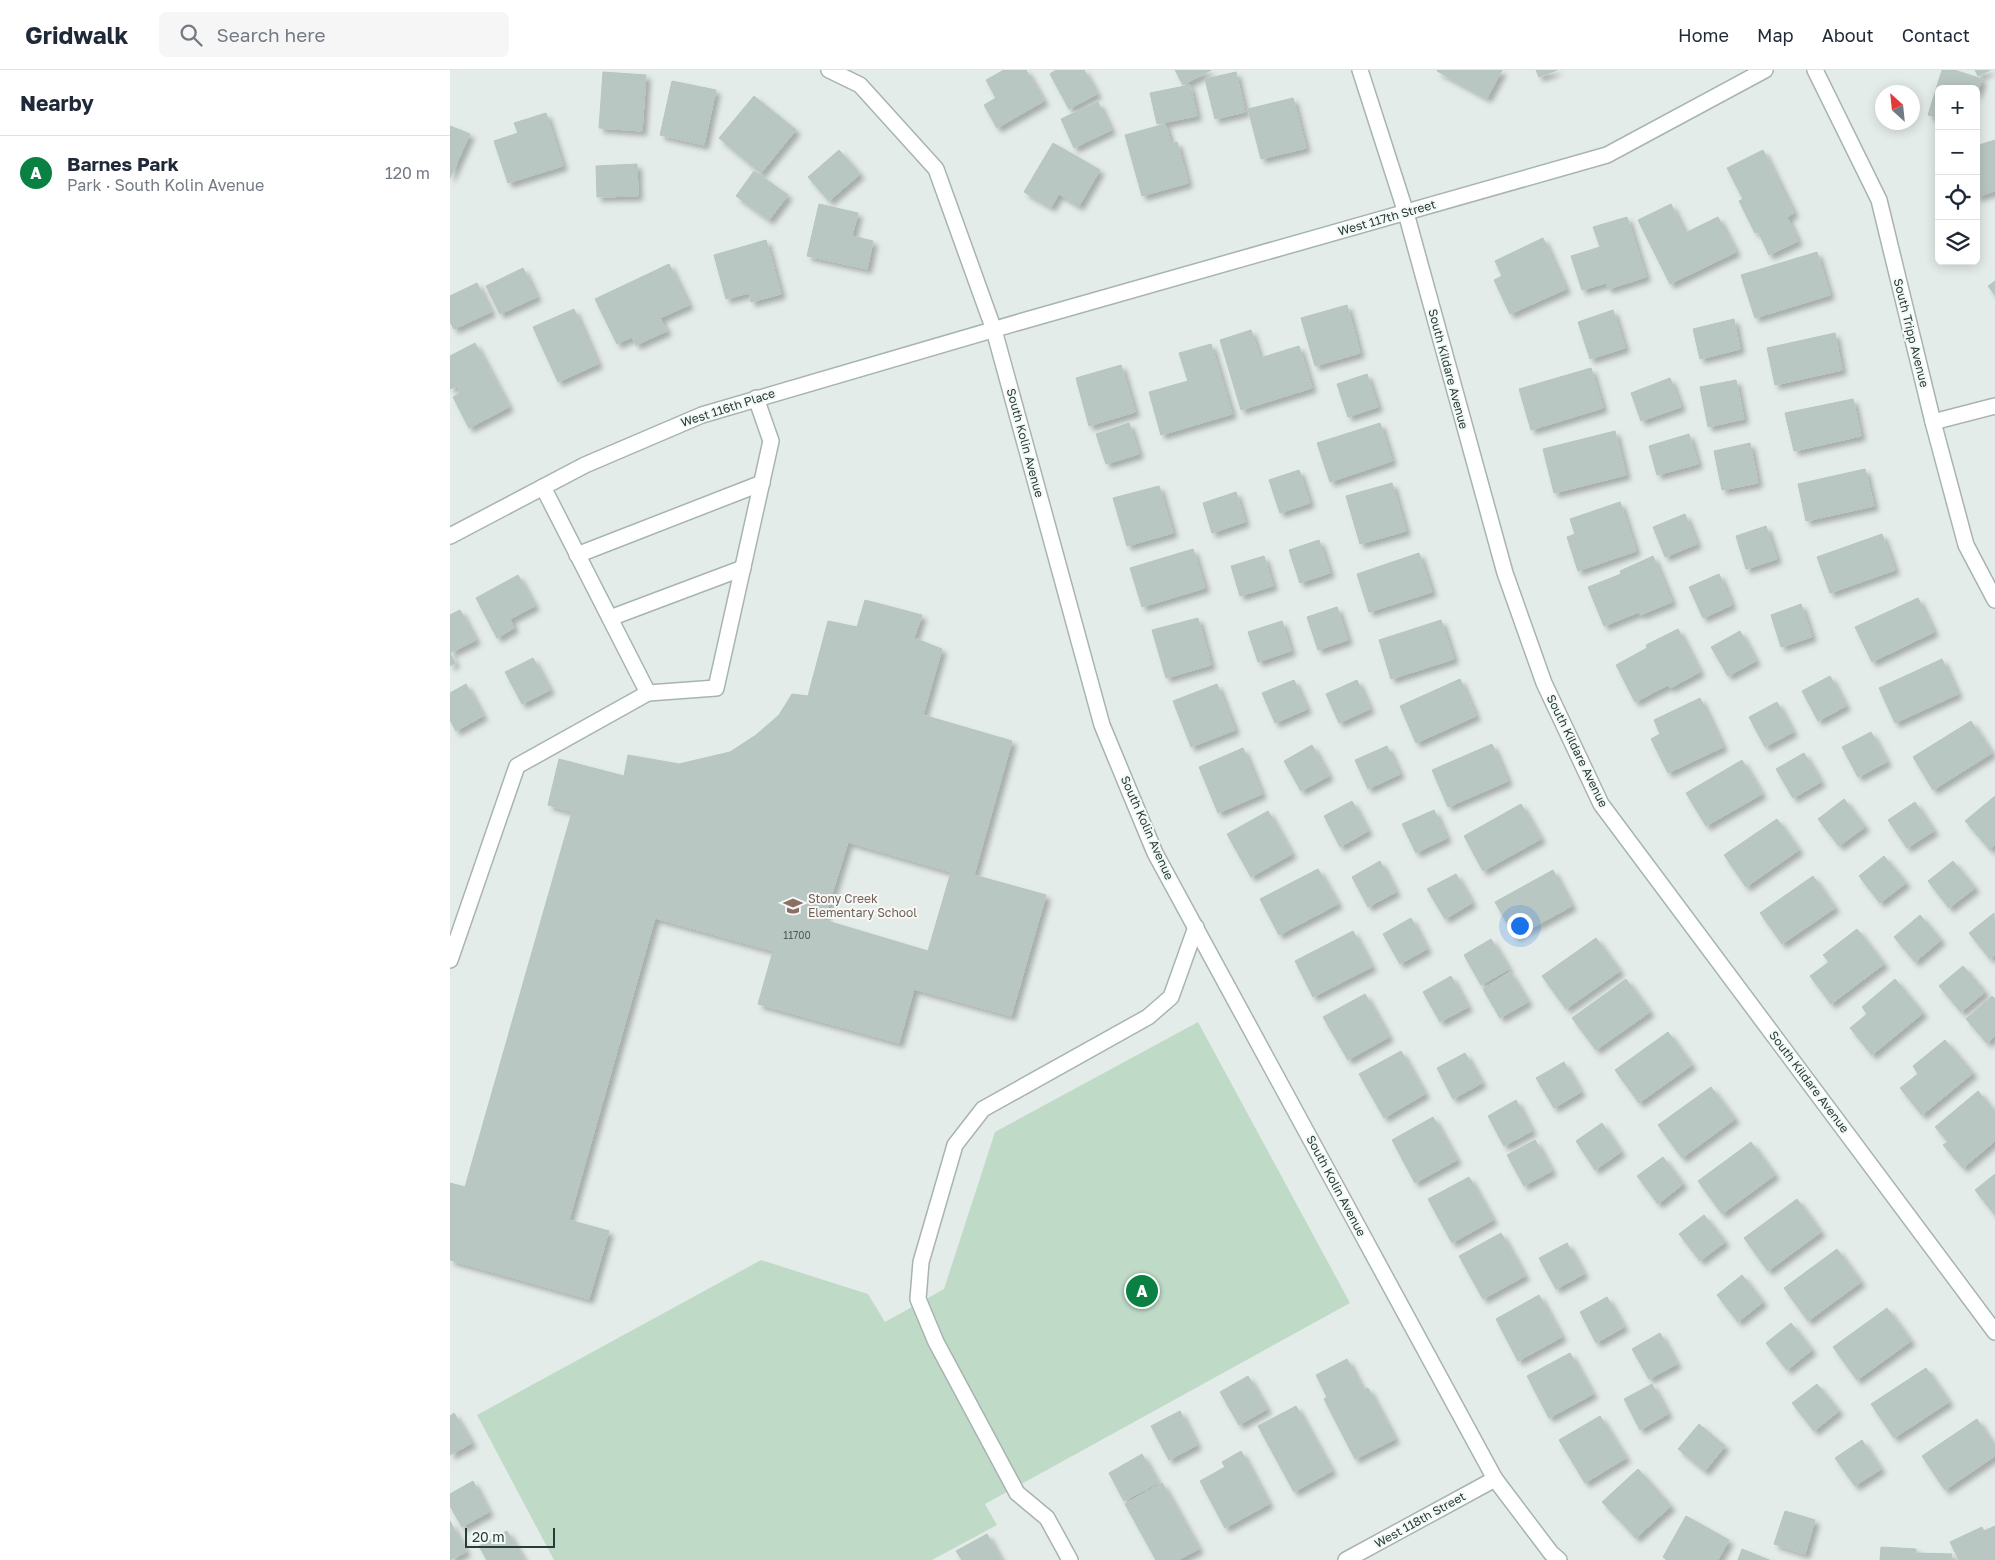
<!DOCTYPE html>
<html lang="en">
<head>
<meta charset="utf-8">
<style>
	:root { --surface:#fff; --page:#f6f6f7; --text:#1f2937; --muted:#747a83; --line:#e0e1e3; --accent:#0b8043 }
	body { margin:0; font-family:"Golos Text",sans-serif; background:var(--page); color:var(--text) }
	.controls { position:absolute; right:15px; top:15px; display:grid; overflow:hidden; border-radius:8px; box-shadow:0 2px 12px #0003 }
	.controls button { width:45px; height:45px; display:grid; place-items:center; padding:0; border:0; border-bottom:1px solid var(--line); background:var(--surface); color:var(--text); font:25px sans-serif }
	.compass { position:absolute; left:1425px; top:15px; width:45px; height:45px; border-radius:50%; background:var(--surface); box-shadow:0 2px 12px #0003; rotate:333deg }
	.scale { position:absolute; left:15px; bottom:12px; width:90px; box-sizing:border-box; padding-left:5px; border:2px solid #253c37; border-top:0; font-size:14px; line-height:18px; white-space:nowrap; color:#253c37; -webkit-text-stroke:4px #f4f9f7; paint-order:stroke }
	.you { position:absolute; left:1069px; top:855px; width:18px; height:18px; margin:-12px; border:4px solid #fff; border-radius:50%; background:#1a73e8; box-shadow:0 0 0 8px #1a73e833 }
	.badge { display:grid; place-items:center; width:32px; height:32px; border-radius:50%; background:var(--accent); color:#fff; font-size:16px; font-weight:700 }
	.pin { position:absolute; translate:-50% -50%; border:2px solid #fff; box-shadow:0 1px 5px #0006 }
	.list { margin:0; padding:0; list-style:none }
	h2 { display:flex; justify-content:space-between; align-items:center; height:65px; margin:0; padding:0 20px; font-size:21px }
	h2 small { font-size:16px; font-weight:400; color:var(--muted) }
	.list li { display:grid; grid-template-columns:32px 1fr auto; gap:15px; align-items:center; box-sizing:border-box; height:75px; padding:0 20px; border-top:1px solid var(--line) }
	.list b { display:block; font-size:19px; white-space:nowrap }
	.list p { margin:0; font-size:16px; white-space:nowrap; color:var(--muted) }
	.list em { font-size:16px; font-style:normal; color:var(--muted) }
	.icon { flex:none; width:28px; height:28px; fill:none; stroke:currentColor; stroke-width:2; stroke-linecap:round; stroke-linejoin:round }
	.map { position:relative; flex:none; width:1545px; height:1490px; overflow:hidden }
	header { display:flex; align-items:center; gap:30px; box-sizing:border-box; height:70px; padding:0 25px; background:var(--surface); border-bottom:1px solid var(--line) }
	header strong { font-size:24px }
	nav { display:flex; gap:28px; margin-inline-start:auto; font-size:18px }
	.search { width:350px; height:45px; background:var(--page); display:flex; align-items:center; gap:12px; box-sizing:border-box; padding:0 18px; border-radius:8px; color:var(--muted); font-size:19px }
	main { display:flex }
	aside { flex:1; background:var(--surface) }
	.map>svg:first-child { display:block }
	.green { fill:#bfdbc8 }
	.building { fill:#b9c7c2; stroke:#b7c5c0; fill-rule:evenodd; filter:url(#shadow) }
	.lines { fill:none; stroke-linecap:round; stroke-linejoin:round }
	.minor-casing { stroke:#a7b4b0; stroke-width:18 }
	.minor { stroke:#fff; stroke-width:15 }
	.labels { text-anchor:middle; stroke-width:4; stroke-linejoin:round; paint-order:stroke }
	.number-label { font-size:10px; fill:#4a5f5a }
	.street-label { font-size:12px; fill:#253c37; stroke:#f4f9f7 }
	.education-label { font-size:12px; fill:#785e54; stroke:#f4f9f7; text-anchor:start }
</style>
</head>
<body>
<header>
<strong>Gridwalk</strong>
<div class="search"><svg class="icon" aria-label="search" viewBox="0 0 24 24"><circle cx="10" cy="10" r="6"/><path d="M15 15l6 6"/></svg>Search here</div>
<nav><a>Home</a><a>Map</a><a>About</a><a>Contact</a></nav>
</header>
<main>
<aside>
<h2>Nearby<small></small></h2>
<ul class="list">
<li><span class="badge">A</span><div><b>Barnes Park</b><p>Park · South Kolin Avenue</p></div><em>120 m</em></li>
</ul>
</aside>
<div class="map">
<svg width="1545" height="1490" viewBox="0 0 1545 1490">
	<defs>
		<filter id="shadow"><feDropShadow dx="4.5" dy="4.5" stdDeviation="2.5" flood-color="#0004"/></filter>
	</defs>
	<rect width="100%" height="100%" fill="#e4ece9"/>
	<polygon class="green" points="748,952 900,1233 535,1434 547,1455 482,1490 104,1490 27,1345 311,1190 418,1224 435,1252 494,1219 545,1062"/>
	<g class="building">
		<polygon points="554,0 576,0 594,31 547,58 534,35 546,28 536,10"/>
		<polygon points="606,0 634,0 647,24 619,39 600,4"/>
		<polygon points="725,0 761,0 733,15"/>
		<polygon points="988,0 1052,0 1037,28 987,1"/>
		<polygon points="1086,0 1107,0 1089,7"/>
		<polygon points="1492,0 1504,0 1532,9 1526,26 1526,19 1489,19 1489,48 1478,45"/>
		<polygon points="1525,0 1540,0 1528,6"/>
		<polygon points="153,2 196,5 192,61 149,58"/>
		<polygon points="786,2 795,42 765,49 755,9"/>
		<polygon points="222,11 266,20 254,75 210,65"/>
		<polygon points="740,15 747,46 707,54 700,23"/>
		<polygon points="304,26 346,60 311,103 269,68"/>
		<polygon points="843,28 856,78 811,89 798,39"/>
		<polygon points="648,32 661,60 624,78 611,49"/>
		<polygon points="96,43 113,96 58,113 44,71 68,63 64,53"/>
		<polygon points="715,54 721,74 727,72 738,113 692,126 675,65"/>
		<polygon points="0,56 20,64 0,108"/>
		<polygon points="1545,70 1545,121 1526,127 1526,76"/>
		<polygon points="603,73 650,100 629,136 609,124 601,137 574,122"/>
		<polygon points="389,80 410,104 379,131 358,107"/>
		<polygon points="1313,80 1344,143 1337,147 1348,171 1319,185 1308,161 1305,163 1289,131 1293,129 1277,98"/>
		<polygon points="187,94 188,126 147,127 146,96"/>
		<polygon points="304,101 338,125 319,150 286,126"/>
		<polygon points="369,134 408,143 402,166 423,171 417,199 357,186"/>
		<polygon points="1221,134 1235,163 1268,147 1286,182 1220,214 1188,150"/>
		<polygon points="1177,147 1196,207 1158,219 1156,213 1132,220 1121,186 1150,177 1143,157"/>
		<polygon points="1093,168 1116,219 1060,244 1044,210 1052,206 1045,191"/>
		<polygon points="316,170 331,224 301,232 299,223 276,229 264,185"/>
		<polygon points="1367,182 1380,225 1305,248 1291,205"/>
		<polygon points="219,194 239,235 210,248 217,261 186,275 182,267 167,274 145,229"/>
		<polygon points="73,198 87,227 50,244 36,216"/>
		<polygon points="1545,211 1545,225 1538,216"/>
		<polygon points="27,213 41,242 4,259 0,252 0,226"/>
		<polygon points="897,235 910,283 865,296 851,248"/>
		<polygon points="124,239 148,294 108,312 83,257"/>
		<polygon points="1163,240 1175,278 1140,289 1128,252"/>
		<polygon points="1284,249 1290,279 1250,289 1243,259"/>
		<polygon points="801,260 810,288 849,276 862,318 791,340 770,270"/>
		<polygon points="1385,263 1392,300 1325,315 1317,278"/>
		<polygon points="25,273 59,337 19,358 3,327 10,323 7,316 0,319 0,286"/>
		<polygon points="761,274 782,344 711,365 699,322 738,311 729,283"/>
		<polygon points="671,295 685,342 639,356 626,308"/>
		<polygon points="1141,298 1153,338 1081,360 1069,319"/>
		<polygon points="917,304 928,337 898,347 887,314"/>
		<polygon points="1220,308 1231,337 1191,351 1181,323"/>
		<polygon points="1286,310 1294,349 1258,357 1250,317"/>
		<polygon points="1403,329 1411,366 1344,381 1335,343"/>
		<polygon points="679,353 689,384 656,394 646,364"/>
		<polygon points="930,353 942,391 880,412 867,373"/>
		<polygon points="1165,361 1176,405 1104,423 1093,379"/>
		<polygon points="1239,364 1248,394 1207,405 1199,376"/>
		<polygon points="1300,373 1308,413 1272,420 1264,381"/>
		<polygon points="1415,399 1424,436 1356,451 1348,414"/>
		<polygon points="849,400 860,433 830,443 819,410"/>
		<polygon points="942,413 956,461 910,474 896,426"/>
		<polygon points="709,416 723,463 677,476 663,428"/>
		<polygon points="786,422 795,452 762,463 753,433"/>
		<polygon points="1170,432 1186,481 1128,501 1117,467 1125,464 1120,449"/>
		<polygon points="1235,444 1247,474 1215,487 1203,457"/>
		<polygon points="1316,456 1327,489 1296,499 1286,466"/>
		<polygon points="1432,464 1445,500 1380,523 1367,487"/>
		<polygon points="869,470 880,503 850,513 839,480"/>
		<polygon points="743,479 755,518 692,537 680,498"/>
		<polygon points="969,483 982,522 919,542 907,504"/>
		<polygon points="814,486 823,516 790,526 781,496"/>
		<polygon points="1203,486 1222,532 1190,545 1189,542 1154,556 1138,517 1171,504 1170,501"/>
		<polygon points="1269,504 1282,535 1253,548 1239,517"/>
		<polygon points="68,505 85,536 60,549 64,558 47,568 26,528"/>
		<polygon points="1468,528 1484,562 1422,592 1405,557"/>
		<path d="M415 530 472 545 464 568 492 579 473 645 562 671 524 805 596 825 561 946 464 919 449 973 308 934 323 881 205 848 119 1150 159 1161 139 1229 0 1190V1113L15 1117 122 742 98 735 109 689 174 706 178 685 229 694 280 682 306 665 329 645 342 624 358 626 378 551 407 557ZM398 772 501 802 478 881 374 850Z"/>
		<polygon points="1351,534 1362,567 1331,577 1321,545"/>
		<polygon points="887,537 898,570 868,580 857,547"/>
		<polygon points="10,540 26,570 0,583 5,593 0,596 0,545"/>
		<polygon points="748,548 761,595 716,608 702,560"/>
		<polygon points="991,550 1004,589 941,609 929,570"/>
		<polygon points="832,551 841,581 808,592 798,562"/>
		<polygon points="1228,559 1250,602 1220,618 1218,615 1185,632 1166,595 1197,578 1196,575"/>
		<polygon points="1290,561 1306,591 1278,606 1261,577"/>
		<polygon points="83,588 100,620 72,634 55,602"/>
		<polygon points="1492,589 1508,624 1445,653 1429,618"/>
		<polygon points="1380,606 1396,636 1368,651 1352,621"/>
		<polygon points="1010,609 1026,646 966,673 950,636"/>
		<polygon points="844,610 857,639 825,653 812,623"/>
		<polygon points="907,610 920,639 889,653 876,624"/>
		<polygon points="16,614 33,646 6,661 0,650 0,623"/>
		<polygon points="767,614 785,660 741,677 723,631"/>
		<polygon points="1250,628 1273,677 1218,703 1201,669 1210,664 1204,650"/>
		<polygon points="1327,632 1343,662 1315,677 1299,647"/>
		<polygon points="1521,651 1542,683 1483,720 1463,687"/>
		<polygon points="1421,662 1437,692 1408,707 1392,677"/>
		<polygon points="1042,674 1058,711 998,737 982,700"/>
		<polygon points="862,675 879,706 851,721 834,691"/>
		<polygon points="937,676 950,704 918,719 905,690"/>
		<polygon points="793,678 812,724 768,743 749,697"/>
		<polygon points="1354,683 1371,712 1343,728 1326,699"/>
		<polygon points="1292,690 1312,724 1256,756 1236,723"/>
		<polygon points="1545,726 1545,775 1540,780 1515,751"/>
		<polygon points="1394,729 1415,757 1389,776 1368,749"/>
		<polygon points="902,731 918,761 890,777 874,746"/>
		<polygon points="1465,732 1484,761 1457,778 1438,750"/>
		<polygon points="1071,734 1091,769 1033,801 1014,766"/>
		<polygon points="984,740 997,768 966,783 952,754"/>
		<polygon points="818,741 842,784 801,807 777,764"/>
		<polygon points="1327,749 1349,780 1296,817 1274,785"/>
		<polygon points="1434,786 1456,813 1430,833 1409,806"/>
		<polygon points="930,791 946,822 918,837 902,807"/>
		<polygon points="1503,791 1525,818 1499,838 1478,811"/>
		<polygon points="868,799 888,834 829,865 810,829"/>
		<polygon points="1103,800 1122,836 1065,867 1045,832"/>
		<polygon points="1006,804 1022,833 995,849 977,819"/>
		<polygon points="1363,806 1385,838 1332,874 1310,843"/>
		<polygon points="1544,843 1545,885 1540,889 1519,863"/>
		<polygon points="1470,845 1491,870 1465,892 1444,867"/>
		<polygon points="961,848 977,879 950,894 933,864"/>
		<polygon points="1407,859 1434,894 1381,934 1360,906 1379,892 1373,885"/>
		<polygon points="903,861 922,897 863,927 845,891"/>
		<polygon points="1146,868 1170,901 1116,939 1092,906"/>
		<polygon points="1041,869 1059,899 1031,915 1014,885"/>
		<polygon points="1513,896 1535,922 1511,942 1489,916"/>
		<polygon points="1060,902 1078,932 1050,948 1033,919"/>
		<polygon points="1001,906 1018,937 990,952 973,922"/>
		<polygon points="1176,909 1200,942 1146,980 1122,948"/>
		<polygon points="1445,909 1473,943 1422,985 1400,958 1417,944 1412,937"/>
		<polygon points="915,924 939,967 898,990 873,947"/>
		<polygon points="1542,926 1545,929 1545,966 1537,973 1516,949"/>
		<polygon points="1218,962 1242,995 1189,1033 1165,1000"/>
		<polygon points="1495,970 1523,1003 1472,1045 1450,1018 1468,1004 1463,996"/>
		<polygon points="951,981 975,1024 934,1048 909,1004"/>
		<polygon points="1015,983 1032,1013 1003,1029 987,998"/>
		<polygon points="1114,992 1131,1022 1104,1038 1086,1008"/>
		<polygon points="1261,1017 1285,1049 1232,1088 1208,1055"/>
		<polygon points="1528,1021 1545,1042 1545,1071 1513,1098 1493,1075 1498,1072 1485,1057"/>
		<polygon points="1066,1030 1082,1061 1054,1076 1038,1046"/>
		<polygon points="983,1047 1007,1090 965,1113 942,1070"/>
		<polygon points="1152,1053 1171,1082 1145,1100 1126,1071"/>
		<polygon points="1085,1070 1102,1101 1074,1116 1057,1085"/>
		<polygon points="1301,1072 1325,1105 1272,1144 1248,1111"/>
		<polygon points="1213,1087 1233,1114 1208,1134 1187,1106"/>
		<polygon points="1545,1104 1545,1145 1525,1120"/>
		<polygon points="1019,1107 1043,1150 1002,1173 978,1129"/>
		<polygon points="1347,1129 1371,1162 1318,1201 1294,1168"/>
		<polygon points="1254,1145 1275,1172 1250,1191 1229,1164"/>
		<polygon points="1051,1163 1075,1206 1033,1229 1009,1186"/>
		<polygon points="1117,1173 1134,1204 1106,1219 1089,1188"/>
		<polygon points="1387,1179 1411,1212 1358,1251 1334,1218"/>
		<polygon points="1292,1205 1313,1232 1288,1252 1267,1225"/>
		<polygon points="1089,1225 1112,1267 1068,1291 1046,1249"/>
		<polygon points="1157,1227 1174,1257 1146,1273 1130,1242"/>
		<polygon points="1437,1238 1461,1271 1407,1310 1383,1277"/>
		<polygon points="1341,1253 1362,1280 1337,1300 1316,1273"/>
		<polygon points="1210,1263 1227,1294 1199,1309 1182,1279"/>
		<polygon points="1120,1283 1143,1324 1099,1348 1077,1306"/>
		<polygon points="897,1289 913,1320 918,1318 945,1369 905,1389 874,1329 877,1327 866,1305"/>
		<polygon points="1476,1298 1499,1332 1444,1368 1421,1334"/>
		<polygon points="798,1306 817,1339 789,1355 770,1322"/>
		<polygon points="1202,1314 1218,1344 1190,1360 1174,1329"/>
		<polygon points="1367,1314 1389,1341 1364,1361 1342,1333"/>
		<polygon points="846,1336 882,1401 844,1422 808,1356"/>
		<polygon points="730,1341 747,1375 719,1390 701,1356"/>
		<polygon points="4,1343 22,1373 0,1385 0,1346"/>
		<polygon points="1150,1346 1176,1388 1135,1413 1109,1370"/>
		<polygon points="1527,1349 1545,1377 1545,1386 1495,1420 1472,1386"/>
		<polygon points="1249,1354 1275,1376 1255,1401 1228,1379"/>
		<polygon points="1412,1370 1431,1399 1405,1416 1385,1388"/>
		<polygon points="791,1381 819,1434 775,1458 750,1411 775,1397 772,1392"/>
		<polygon points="692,1384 708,1413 674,1431 659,1403"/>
		<polygon points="1188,1399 1221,1436 1186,1468 1152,1432"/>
		<polygon points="23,1411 39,1442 12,1457 0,1436 0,1424"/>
		<polygon points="712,1413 749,1479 728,1490 706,1490 675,1434"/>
		<polygon points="1335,1441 1365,1450 1355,1484 1324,1474"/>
		<polygon points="1236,1446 1279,1470 1268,1490 1217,1490 1213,1487"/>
		<polygon points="0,1451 16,1482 0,1490"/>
		<polygon points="1545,1456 1545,1490 1509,1490 1500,1472 1532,1457 1534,1461"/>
		<polygon points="57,1461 74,1490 37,1490 29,1476"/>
		<polygon points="537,1464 551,1490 512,1490 506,1481"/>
		<polygon points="1431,1477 1466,1479 1466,1483 1502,1484 1501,1490 1430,1490"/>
		<polygon points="1292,1479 1319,1490 1288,1490"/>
	</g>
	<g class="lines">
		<g class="minor-casing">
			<g id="minor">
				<polyline points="379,0 410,15 486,99 544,260 652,655 705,783 1045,1409 1101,1483 1109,1490"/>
				<polyline points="910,0 956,143 1055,503 1094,613 1151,734 1545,1262"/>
				<polyline points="1365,0 1429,130 1483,352 1516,475 1545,530"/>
				<polyline points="1483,352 1545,336"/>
				<polyline points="93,417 198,623 266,618 321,371 306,328"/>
				<polyline points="0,466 135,395 252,345 573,251 1157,85 1315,0"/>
				<polyline points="127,485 312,413"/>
				<polyline points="160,548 293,498"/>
				<polyline points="0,890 67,696 198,623"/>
				<polyline points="620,1490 597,1448 567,1423 486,1272 468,1229 471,1192 505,1075 533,1039 698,947 721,927 746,857"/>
				<polyline points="896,1490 1045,1409"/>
			</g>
		</g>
		<use href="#minor" class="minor"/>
	</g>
	<defs>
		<g id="school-bare" transform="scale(1.5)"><path d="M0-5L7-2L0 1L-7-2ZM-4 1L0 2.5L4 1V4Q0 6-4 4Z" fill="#8d6e63" stroke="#f4f9f7" stroke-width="2.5" paint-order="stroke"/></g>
	</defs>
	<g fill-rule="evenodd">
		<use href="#school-bare" x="343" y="836"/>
	</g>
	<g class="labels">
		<g class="number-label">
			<text x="347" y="869">11700</text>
		</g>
		<g class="street-label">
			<text transform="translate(937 148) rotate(-16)" y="4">West 117th Street</text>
			<text transform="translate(1461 263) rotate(76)" y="4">South Tripp Avenue</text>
			<text transform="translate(998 299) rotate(75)" y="4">South Kildare Avenue</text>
			<text transform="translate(278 338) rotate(-18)" y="4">West 116th Place</text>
			<text transform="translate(575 373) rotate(75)" y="4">South Kolin Avenue</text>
			<text transform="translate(1127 681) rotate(64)" y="4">South Kildare Avenue</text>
			<text transform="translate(697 758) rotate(66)" y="4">South Kolin Avenue</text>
			<text transform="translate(1359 1012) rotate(53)" y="4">South Kildare Avenue</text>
			<text transform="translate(886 1116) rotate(62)" y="4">South Kolin Avenue</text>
			<text transform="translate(970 1450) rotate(-29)" y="4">West 118th Street</text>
		</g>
		<g class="education-label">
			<text x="358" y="833">Stony Creek<tspan x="358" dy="14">Elementary School</tspan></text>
		</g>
	</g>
</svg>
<div class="controls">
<button>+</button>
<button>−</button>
<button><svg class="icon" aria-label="locate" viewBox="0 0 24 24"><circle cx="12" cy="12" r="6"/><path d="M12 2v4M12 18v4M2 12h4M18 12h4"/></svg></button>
<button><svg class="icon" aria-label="layers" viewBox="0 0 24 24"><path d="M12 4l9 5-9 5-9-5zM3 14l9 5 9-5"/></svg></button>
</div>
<svg class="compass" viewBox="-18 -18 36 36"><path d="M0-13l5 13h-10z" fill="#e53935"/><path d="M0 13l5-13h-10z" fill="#747a83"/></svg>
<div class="scale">20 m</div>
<div class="you"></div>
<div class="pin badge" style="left:692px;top:1221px">A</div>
</div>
</main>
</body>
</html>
